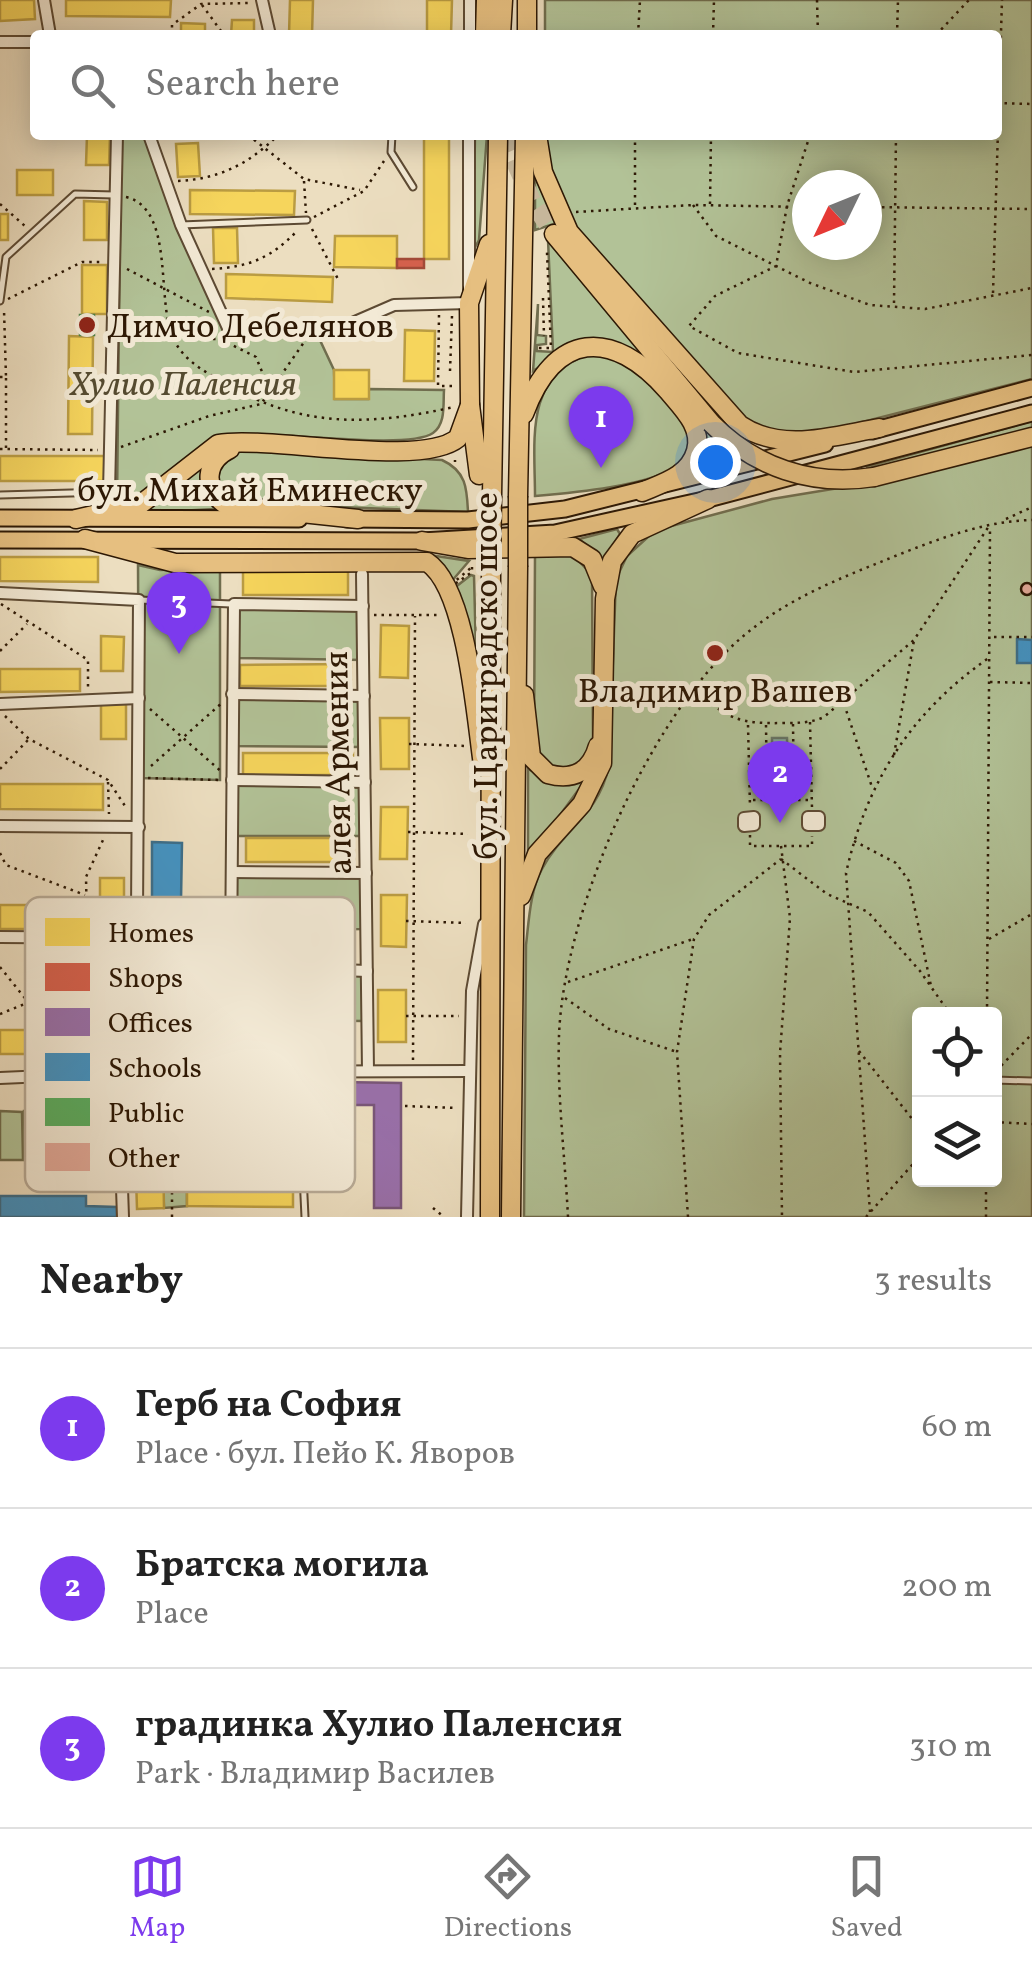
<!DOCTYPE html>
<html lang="en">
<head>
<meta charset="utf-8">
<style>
	:root { --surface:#fff; --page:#f2f2f2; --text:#222; --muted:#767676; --line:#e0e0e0; --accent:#7c3aed }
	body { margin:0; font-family:Vollkorn,serif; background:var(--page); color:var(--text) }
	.controls { position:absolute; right:30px; bottom:30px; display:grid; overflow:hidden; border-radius:10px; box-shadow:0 5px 25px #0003 }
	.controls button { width:90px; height:90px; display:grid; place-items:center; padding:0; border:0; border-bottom:2px solid var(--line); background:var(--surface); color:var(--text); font:50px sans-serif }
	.compass { position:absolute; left:792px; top:170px; width:90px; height:90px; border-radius:50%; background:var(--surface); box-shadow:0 5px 25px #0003; rotate:227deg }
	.you { position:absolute; left:715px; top:462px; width:35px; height:35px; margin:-25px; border:8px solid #fff; border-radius:50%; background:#1a73e8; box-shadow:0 0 0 15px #1a73e833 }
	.badge { display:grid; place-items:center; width:65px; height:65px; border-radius:50%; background:var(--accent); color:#fff; font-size:32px; font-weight:700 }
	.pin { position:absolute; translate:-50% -82px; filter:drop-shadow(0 2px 5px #0008) }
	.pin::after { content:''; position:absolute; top:52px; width:35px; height:30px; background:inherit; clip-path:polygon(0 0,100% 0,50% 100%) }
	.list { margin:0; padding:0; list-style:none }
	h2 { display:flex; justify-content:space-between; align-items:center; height:130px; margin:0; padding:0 40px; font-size:42px }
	h2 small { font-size:32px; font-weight:400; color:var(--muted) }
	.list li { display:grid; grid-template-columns:65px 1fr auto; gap:30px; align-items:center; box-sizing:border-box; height:160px; padding:0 40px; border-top:2px solid var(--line) }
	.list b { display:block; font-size:38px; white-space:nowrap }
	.list p { margin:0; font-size:32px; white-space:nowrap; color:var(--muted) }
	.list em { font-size:32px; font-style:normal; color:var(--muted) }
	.icon { flex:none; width:55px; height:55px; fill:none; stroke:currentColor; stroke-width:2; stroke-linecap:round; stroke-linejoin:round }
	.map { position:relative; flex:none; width:1032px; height:1217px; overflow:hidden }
	.search { position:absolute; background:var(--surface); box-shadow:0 5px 25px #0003; left:30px; right:30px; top:30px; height:110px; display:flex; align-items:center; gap:25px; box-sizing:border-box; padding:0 35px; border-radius:10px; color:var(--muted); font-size:38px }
	.sheet { height:610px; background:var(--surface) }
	nav { display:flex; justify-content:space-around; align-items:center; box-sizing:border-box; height:140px; border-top:2px solid var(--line); background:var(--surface); font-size:28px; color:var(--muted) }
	nav a { display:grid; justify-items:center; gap:5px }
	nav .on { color:var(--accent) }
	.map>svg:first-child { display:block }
	.green { fill:#b2c297; stroke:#706d4e; stroke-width:2.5; fill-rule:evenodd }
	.water { fill:#99bdad; stroke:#6e7b69; stroke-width:2.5 }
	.homes { fill:#f6d55c; stroke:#ba9c42; stroke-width:2.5 }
	.shops { fill:#d6604d; stroke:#a34a37; stroke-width:2.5 }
	.offices { fill:#9970ab; stroke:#795679; stroke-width:2.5 }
	.schools { fill:#4393c3; stroke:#3c6e8a; stroke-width:2.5 }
	.public { fill:#5aae61; stroke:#4c8145; stroke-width:2.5 }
	.building { fill:#e2aa9a; stroke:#2d1804; stroke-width:2.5 }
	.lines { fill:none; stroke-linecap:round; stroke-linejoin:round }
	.highway-tunnel { stroke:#c6b69a; stroke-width:18; stroke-dasharray:18 9; stroke-linecap:butt }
	.lane-casing { stroke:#5d4a33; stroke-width:9 }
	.street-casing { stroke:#5d4a33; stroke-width:14 }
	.primary-casing { stroke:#2d1804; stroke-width:19 }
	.highway-casing { stroke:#2d1804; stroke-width:21 }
	.path { stroke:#2d1804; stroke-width:2.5; stroke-dasharray:2.5 5; stroke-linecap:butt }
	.lane { stroke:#f3ead6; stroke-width:5 }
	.street { stroke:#f3ead6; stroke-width:10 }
	.primary { stroke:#e6bf80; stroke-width:15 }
	.highway { stroke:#e6bf80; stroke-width:18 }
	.highway-bridge-casing { stroke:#2d1804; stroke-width:21; stroke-linecap:butt }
	.highway-bridge { stroke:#e6bf80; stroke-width:18 }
	.poi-dot { fill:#8f2418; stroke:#f3ead6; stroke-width:4 }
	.labels { text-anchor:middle; stroke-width:10; stroke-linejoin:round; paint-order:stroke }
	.poi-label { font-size:35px; fill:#2d1804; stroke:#f3ead6; text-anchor:start }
	.park-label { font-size:35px; font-style:italic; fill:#554b30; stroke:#f3ead6 }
	.street-label { font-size:35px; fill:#2d1804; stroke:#f3ead6 }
	.key { fill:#f3ead6; stroke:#b8ab97; stroke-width:2.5 }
	.key-label { font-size:28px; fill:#2d1804 }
</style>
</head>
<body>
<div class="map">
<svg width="1032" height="1217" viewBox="0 0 1032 1217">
	<rect width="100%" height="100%" fill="#ecdec0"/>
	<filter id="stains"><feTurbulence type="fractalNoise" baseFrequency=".002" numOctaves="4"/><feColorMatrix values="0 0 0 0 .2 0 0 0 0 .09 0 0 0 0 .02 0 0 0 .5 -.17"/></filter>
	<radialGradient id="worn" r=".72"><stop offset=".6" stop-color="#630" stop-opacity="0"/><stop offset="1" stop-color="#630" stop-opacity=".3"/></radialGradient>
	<g class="green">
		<path d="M545 0H1032V379L831 430 774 435 743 419 575 226 550 172 544 135H997V35H545ZM807 185H867V245H807Z"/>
		<path d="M121 135H144L177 229 227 333 318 336 334 370 335 399H368L369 389 444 390C443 404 446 424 433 433 407 451 272 430 234 435 185 442 163 494 117 503Z"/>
		<polygon points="475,135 487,135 479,240 473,251"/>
		<polygon points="535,177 557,223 535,230"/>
		<path d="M548 240 740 457 695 470 702 455C655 372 640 301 533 371L538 304 537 335 546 336V344L537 345V351L553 352Z"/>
		<path d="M587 355C597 356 608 354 617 359 644 371 716 436 679 465 652 486 570 493 535 496 535 441 524 377 587 355Z"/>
		<polygon points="1032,421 1032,429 889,467 866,467"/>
		<path d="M1032 444V1217H524L526 945C529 920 530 891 542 869 564 828 598 816 609 766L616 579 627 556 649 536 664 528 772 499 881 481ZM920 1014H994V1180H920Z"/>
		<path d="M241 450 442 460C466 471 467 488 468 512L235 503 218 488C215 465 222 461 241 450Z"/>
		<polygon points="203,461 203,488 214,509 143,513"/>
		<polygon points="617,529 620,534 604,560 579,539"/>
		<polygon points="423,554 469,561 451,582"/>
		<path d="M535 555 574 556 592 575 593 744 574 768C551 770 544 765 534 745Z"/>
		<polygon points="138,565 160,570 220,568 220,780 139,778"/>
		<polygon points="471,575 474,576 476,654 453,589"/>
		<polygon points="234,604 363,606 364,660 232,658"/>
		<polygon points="232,694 364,696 364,747 232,746"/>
		<polygon points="528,769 561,785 587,778 528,859"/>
		<polygon points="232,780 365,782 365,836 232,836"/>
		<polygon points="232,872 366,873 366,929 232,930"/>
		<polygon points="231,966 367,971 367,1021 231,1020"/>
		<polygon points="0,1111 22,1112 23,1160 0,1160"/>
		<polygon points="24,1111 48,1111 49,1160 25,1160"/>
		<polygon points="120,1117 205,1118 231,1131 301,1133 303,1185 187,1185 187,1206 164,1208 162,1155 156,1154 155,1145 121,1145"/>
	</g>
	<polygon class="water" points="772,738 787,738 788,790 773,790"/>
	<g class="homes">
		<polygon points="0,0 34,0 35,19 0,21"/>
		<polygon points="66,0 171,0 170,17 66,16"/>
		<polygon points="290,0 313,0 312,35 289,35"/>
		<polygon points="427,0 452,0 451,35 427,35"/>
		<polygon points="232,20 254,20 254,35 231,35"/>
		<polygon points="181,23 205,24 205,35 181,35"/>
		<polygon points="87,135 110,135 109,165 86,165"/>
		<rect x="424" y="135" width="25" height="124"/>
		<polygon points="198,143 200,176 178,177 176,144"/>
		<rect x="17" y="170" width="36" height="25"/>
		<polygon points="190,190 295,191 294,215 190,214"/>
		<polygon points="84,201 107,202 107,240 84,240"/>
		<rect x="0" y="214" width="8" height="26"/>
		<polygon points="213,228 237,228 238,263 214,263"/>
		<polygon points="335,236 397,236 397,268 334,267"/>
		<rect x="82" y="265" width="25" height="49"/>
		<polygon points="226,274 333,277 332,302 226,298"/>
		<polygon points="405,330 435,331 434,381 404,381"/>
		<polygon points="69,336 93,337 92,434 68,434"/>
		<rect x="334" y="370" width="35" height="29"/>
		<rect x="0" y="456" width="105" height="25"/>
		<polygon points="0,557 98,557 98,582 0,581"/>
		<rect x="243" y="571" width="105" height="24"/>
		<polygon points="381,625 409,626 408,678 380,677"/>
		<polygon points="101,636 124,637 123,671 101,671"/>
		<polygon points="351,664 351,686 240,686 240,665"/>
		<polygon points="0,669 80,669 80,691 0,692"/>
		<rect x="101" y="704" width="25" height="35"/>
		<polygon points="380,718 409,718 409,769 381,769"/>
		<rect x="243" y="753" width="110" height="22"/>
		<polygon points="0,784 103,784 103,810 0,809"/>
		<polygon points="381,807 408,807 407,859 380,859"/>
		<rect x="246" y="838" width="102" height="24"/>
		<rect x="100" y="878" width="24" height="34"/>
		<polygon points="381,895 407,895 406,947 381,946"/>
		<polygon points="0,905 79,905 80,929 0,929"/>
		<rect x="378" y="990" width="28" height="52"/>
		<rect x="0" y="1030" width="99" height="24"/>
		<polygon points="156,1145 156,1154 163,1154 164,1208 137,1209 135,1146"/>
		<polygon points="187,1185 293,1185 293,1207 187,1206"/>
	</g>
	<rect class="shops" x="397" y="259" width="27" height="9"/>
	<polygon class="offices" points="340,1082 401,1083 401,1208 374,1208 374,1105 340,1105"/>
	<g class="schools">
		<polygon points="1017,639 1032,640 1032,663 1017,663"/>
		<polygon points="152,842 182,843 181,901 191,901 191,940 201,940 201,978 192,977 192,1013 226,1014 226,1032 191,1031 191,1038 175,1038 172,970 154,970 154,943 172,943 173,901 152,900"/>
		<polygon points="0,1196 86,1196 86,1206 117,1207 117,1217 0,1217"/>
	</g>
	<rect class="public" x="80" y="315" width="14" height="20"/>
	<circle class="building" cx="1027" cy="589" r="6"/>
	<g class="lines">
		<polyline class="highway-tunnel" points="503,135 533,203 554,234"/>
		<g class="lane-casing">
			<g id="lane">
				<polyline points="392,135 391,152 413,187"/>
				<polyline points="181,225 307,220"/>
				<polyline points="0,301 6,257 75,194 114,195"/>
				<polyline points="0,495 107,492"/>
				<polyline points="139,600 231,604"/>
				<polyline points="994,1080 1032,1081"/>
				<polyline points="120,1117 205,1118 231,1131 301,1133 305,1217"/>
			</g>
		</g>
		<g class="street-casing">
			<g id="street">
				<polyline points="44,0 50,35"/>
				<polyline points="262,0 270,35"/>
				<polyline points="470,35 470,0"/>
				<polyline points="0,42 35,42"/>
				<polyline points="149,135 181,225 228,328 341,328 394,305 469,303 469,135"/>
				<polyline points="109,492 117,135"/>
				<polyline points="362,574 368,1071"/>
				<polyline points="0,593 139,600 136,1072"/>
				<polyline points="232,694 364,696"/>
				<polyline points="0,704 139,698"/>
				<polyline points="232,780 365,782"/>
				<polygon points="754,817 754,825 744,826 744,818"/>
				<rect x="808" y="817" width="11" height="8"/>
				<polyline points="0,826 139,827"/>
				<polyline points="232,872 366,873"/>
				<polyline points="0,937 139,938"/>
				<polyline points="231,966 367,971"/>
				<polyline points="118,1072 123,1217"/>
				<polyline points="230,1072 234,604 363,606"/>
				<polyline points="0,1078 136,1072 469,1071"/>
				<polyline points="467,1217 472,991 484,924"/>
			</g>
		</g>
		<g class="primary-casing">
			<g id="primary">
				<polyline points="872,431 1032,388"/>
				<polyline points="0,518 299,519"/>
				<polyline points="347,519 468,520 565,509 825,444"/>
				<polyline points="0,540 422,541 555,533 708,499 1032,413"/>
			</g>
		</g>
		<g class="highway-casing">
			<g id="highway">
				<polyline points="485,35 486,0"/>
				<polyline points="501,35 503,0"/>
				<polyline points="527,35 527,0"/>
				<path d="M537 135 543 172 569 232 740 425C782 453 833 436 879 428"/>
				<polyline points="554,234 711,423"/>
				<path d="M524 414C554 331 612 327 668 391 682 408 703 427 696 451 689 476 663 483 642 492"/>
				<path d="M230 449C205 461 202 488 226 505L358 519"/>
				<polyline points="479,475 470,405 469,303 489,244"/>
				<polyline points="874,477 1032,437"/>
				<polyline points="492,496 498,135"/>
				<polyline points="518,496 525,135"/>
				<path d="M76 519 141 504 218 444C269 435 421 469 458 438L470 405"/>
				<path d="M85 539 175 563 427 562C467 588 476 718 483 765"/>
				<polyline points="422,541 468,549 573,547 592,559 603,586"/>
				<path d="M524 695 531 757 548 774C574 781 591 771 598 746"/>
				<polyline points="521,896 537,854 582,804 602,763 605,599 612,561 632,534 708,499"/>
				<polyline points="490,1217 491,567"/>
				<polyline points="511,1217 518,567"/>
			</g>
		</g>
		<g class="path">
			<polyline points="817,0 818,35"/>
			<polyline points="202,5 224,35"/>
			<polyline points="172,35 172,25 201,4 251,3"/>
			<polyline points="638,35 640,0"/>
			<polyline points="713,35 714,0"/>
			<polyline points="897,35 898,0"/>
			<polyline points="936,35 969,0"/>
			<polyline points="997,103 1032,104"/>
			<polyline points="248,135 304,179 360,190"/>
			<polyline points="810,135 787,206 776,266 715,296 689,326 738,353 854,372 1032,355"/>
			<path d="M178 181C219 179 249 164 278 135"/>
			<polyline points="304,181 306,213"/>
			<path d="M126 197C176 209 155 303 174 340 185 362 206 372 226 384 302 428 369 426 454 407"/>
			<polyline points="0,204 25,226"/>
			<polyline points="710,204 711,135"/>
			<polyline points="635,205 635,135"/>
			<polyline points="693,205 716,236 810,283 870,305 925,309 1032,288"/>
			<polyline points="867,207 1032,209"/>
			<polyline points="576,212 693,205 807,207"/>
			<polyline points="314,217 364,191 384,161"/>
			<polyline points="312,229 339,281"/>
			<polyline points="127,269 209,312"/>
			<path d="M212 269C249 267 271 258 297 231"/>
			<polyline points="993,293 1002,0"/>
			<polyline points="543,298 544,336"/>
			<polyline points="8,299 82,262 101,262"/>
			<polyline points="894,303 896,135"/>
			<polyline points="439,315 438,386 455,386"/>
			<polyline points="123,338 220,339 256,357 269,389"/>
			<polyline points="539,348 551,348 547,252"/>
			<polyline points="450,371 452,316"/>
			<polyline points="0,377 6,377 4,310"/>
			<polyline points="6,378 6,448"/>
			<polyline points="121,447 209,416 261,404 307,338"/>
			<polyline points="0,449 98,450"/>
			<polyline points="455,460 455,462"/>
			<polyline points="1006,519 1032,507"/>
			<polygon points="472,567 472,572 452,586 453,583"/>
			<polyline points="1,604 88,660 88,689"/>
			<polyline points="374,615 441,615"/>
			<polyline points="994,637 1032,637"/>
			<polyline points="0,651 27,624"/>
			<polyline points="990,682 1032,683"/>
			<path d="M697 687C723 720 743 724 783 723 798 723 811 723 824 717L914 640 989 526"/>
			<polyline points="844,704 872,787"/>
			<polyline points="150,709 223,773"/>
			<polyline points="5,716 29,739 108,780 127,809"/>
			<polyline points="810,722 812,808"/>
			<polyline points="793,724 794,800"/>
			<polyline points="748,725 750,807"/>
			<polyline points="766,725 767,800"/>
			<polyline points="409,744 467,746"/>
			<polyline points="894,755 914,640"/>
			<polyline points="151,766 223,702"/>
			<polyline points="0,769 28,740"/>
			<polyline points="148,778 220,780"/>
			<polyline points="108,782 109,814"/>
			<polyline points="753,800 810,800"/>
			<polyline points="408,832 468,834"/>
			<polyline points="750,835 750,846 812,846 812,836"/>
			<polyline points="854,841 896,863 909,881 931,986"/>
			<polyline points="781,846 790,918 780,1053 782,1217"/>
			<polyline points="0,853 6,865 85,895"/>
			<polyline points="781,859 827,894 868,912 920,971 950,1014"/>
			<polyline points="406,921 466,923"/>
			<polyline points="87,929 86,877 103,840"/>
			<polyline points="989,939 1032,914"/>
			<polyline points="0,967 28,1002 77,1004 104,1031 104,1053 95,1062"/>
			<polyline points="568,982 693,939"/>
			<polyline points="565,998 609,1029 677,1052"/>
			<polyline points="0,1014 27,1003"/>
			<polyline points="987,1014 990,527"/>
			<polyline points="406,1016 459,1016"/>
			<polyline points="859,1051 920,1129"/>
			<polyline points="413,1060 415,616"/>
			<polyline points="996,1071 1032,1034"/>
			<polyline points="230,1085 231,1122"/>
			<polyline points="405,1106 457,1108"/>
			<polyline points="994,1122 1032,1124"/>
			<polyline points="204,1157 296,1157"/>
			<polyline points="433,1208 444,1217"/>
			<path d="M870 1212 846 873C867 781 911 712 990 657"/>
			<polyline points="172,1217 172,1184 225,1137"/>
			<path d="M568 1217C565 1157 557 1095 559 1036 563 914 649 717 741 638 780 604 826 584 873 565 923 545 978 521 1032 520"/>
			<polyline points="688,1217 677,1052 694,939 709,915 781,859"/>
			<polyline points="866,1217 920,1156"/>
			<polyline points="986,1217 986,1180"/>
		</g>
		<use href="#lane" class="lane"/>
		<use href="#street" class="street"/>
		<use href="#primary" class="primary"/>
		<use href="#highway" class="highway"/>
		<g class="highway-bridge-casing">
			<g id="highway-bridge">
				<path d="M711 423C754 467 812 487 874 477"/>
				<polyline points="518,496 518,567"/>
				<polyline points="491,567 492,496"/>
			</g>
		</g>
		<use href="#highway-bridge" class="highway-bridge"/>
	</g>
	<g class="poi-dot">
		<circle cx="87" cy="325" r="10"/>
		<circle cx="715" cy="653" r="10"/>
	</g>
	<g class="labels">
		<g class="poi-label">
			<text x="107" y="337">Димчо Дебелянов</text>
			<text x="715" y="702" text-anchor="middle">Владимир Вашев</text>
		</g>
		<g class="park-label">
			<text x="183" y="395">Хулио Паленсия</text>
		</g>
		<g class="street-label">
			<text x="250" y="501">бул. Михай Еминеску</text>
			<text transform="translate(485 676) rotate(-90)" y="12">бул. Цариградско шосе</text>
			<text transform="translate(337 763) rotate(-91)" y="12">алея Армения</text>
		</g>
	</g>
	<rect x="25" y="897" width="330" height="295" rx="15" class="key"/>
	<rect x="45" y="918" width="45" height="28" fill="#f6d55c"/>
	<rect x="45" y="963" width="45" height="28" fill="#d6604d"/>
	<rect x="45" y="1008" width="45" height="28" fill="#9970ab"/>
	<rect x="45" y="1053" width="45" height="28" fill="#4393c3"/>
	<rect x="45" y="1098" width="45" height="28" fill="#5aae61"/>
	<rect x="45" y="1143" width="45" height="28" fill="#e2aa9a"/>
	<g class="key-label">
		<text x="108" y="942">Homes</text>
		<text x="108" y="987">Shops</text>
		<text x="108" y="1032">Offices</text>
		<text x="108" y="1077">Schools</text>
		<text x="108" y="1122">Public</text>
		<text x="108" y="1167">Other</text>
	</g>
	<rect width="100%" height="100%" filter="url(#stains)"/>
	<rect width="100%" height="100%" fill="url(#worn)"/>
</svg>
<div class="controls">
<button><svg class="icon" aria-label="locate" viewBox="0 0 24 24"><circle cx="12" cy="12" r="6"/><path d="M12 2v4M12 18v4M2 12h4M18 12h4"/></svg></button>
<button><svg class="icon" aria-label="layers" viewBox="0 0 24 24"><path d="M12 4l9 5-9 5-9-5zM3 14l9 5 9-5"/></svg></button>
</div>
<svg class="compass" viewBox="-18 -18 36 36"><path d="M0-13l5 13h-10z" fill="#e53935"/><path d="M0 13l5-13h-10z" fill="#767676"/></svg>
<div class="you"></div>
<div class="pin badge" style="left:601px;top:468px">1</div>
<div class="pin badge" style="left:780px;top:823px">2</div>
<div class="pin badge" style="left:179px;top:654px">3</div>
<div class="search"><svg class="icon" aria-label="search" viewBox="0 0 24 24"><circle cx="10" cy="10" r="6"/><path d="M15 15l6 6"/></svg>Search here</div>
</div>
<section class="sheet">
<h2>Nearby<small>3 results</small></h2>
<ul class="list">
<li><span class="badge">1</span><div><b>Герб на София</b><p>Place · бул. Пейо К. Яворов</p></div><em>60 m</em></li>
<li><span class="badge">2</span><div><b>Братска могила</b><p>Place</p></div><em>200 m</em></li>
<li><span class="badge">3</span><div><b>градинка Хулио Паленсия</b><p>Park · Владимир Василев</p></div><em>310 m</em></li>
</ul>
</section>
<nav>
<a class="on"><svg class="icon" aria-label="map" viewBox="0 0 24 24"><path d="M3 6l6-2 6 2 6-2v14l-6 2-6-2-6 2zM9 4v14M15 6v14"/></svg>Map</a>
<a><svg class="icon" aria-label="directions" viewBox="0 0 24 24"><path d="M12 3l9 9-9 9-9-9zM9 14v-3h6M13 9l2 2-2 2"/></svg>Directions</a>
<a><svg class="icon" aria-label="saved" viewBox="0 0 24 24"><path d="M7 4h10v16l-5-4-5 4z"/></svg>Saved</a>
</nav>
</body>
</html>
